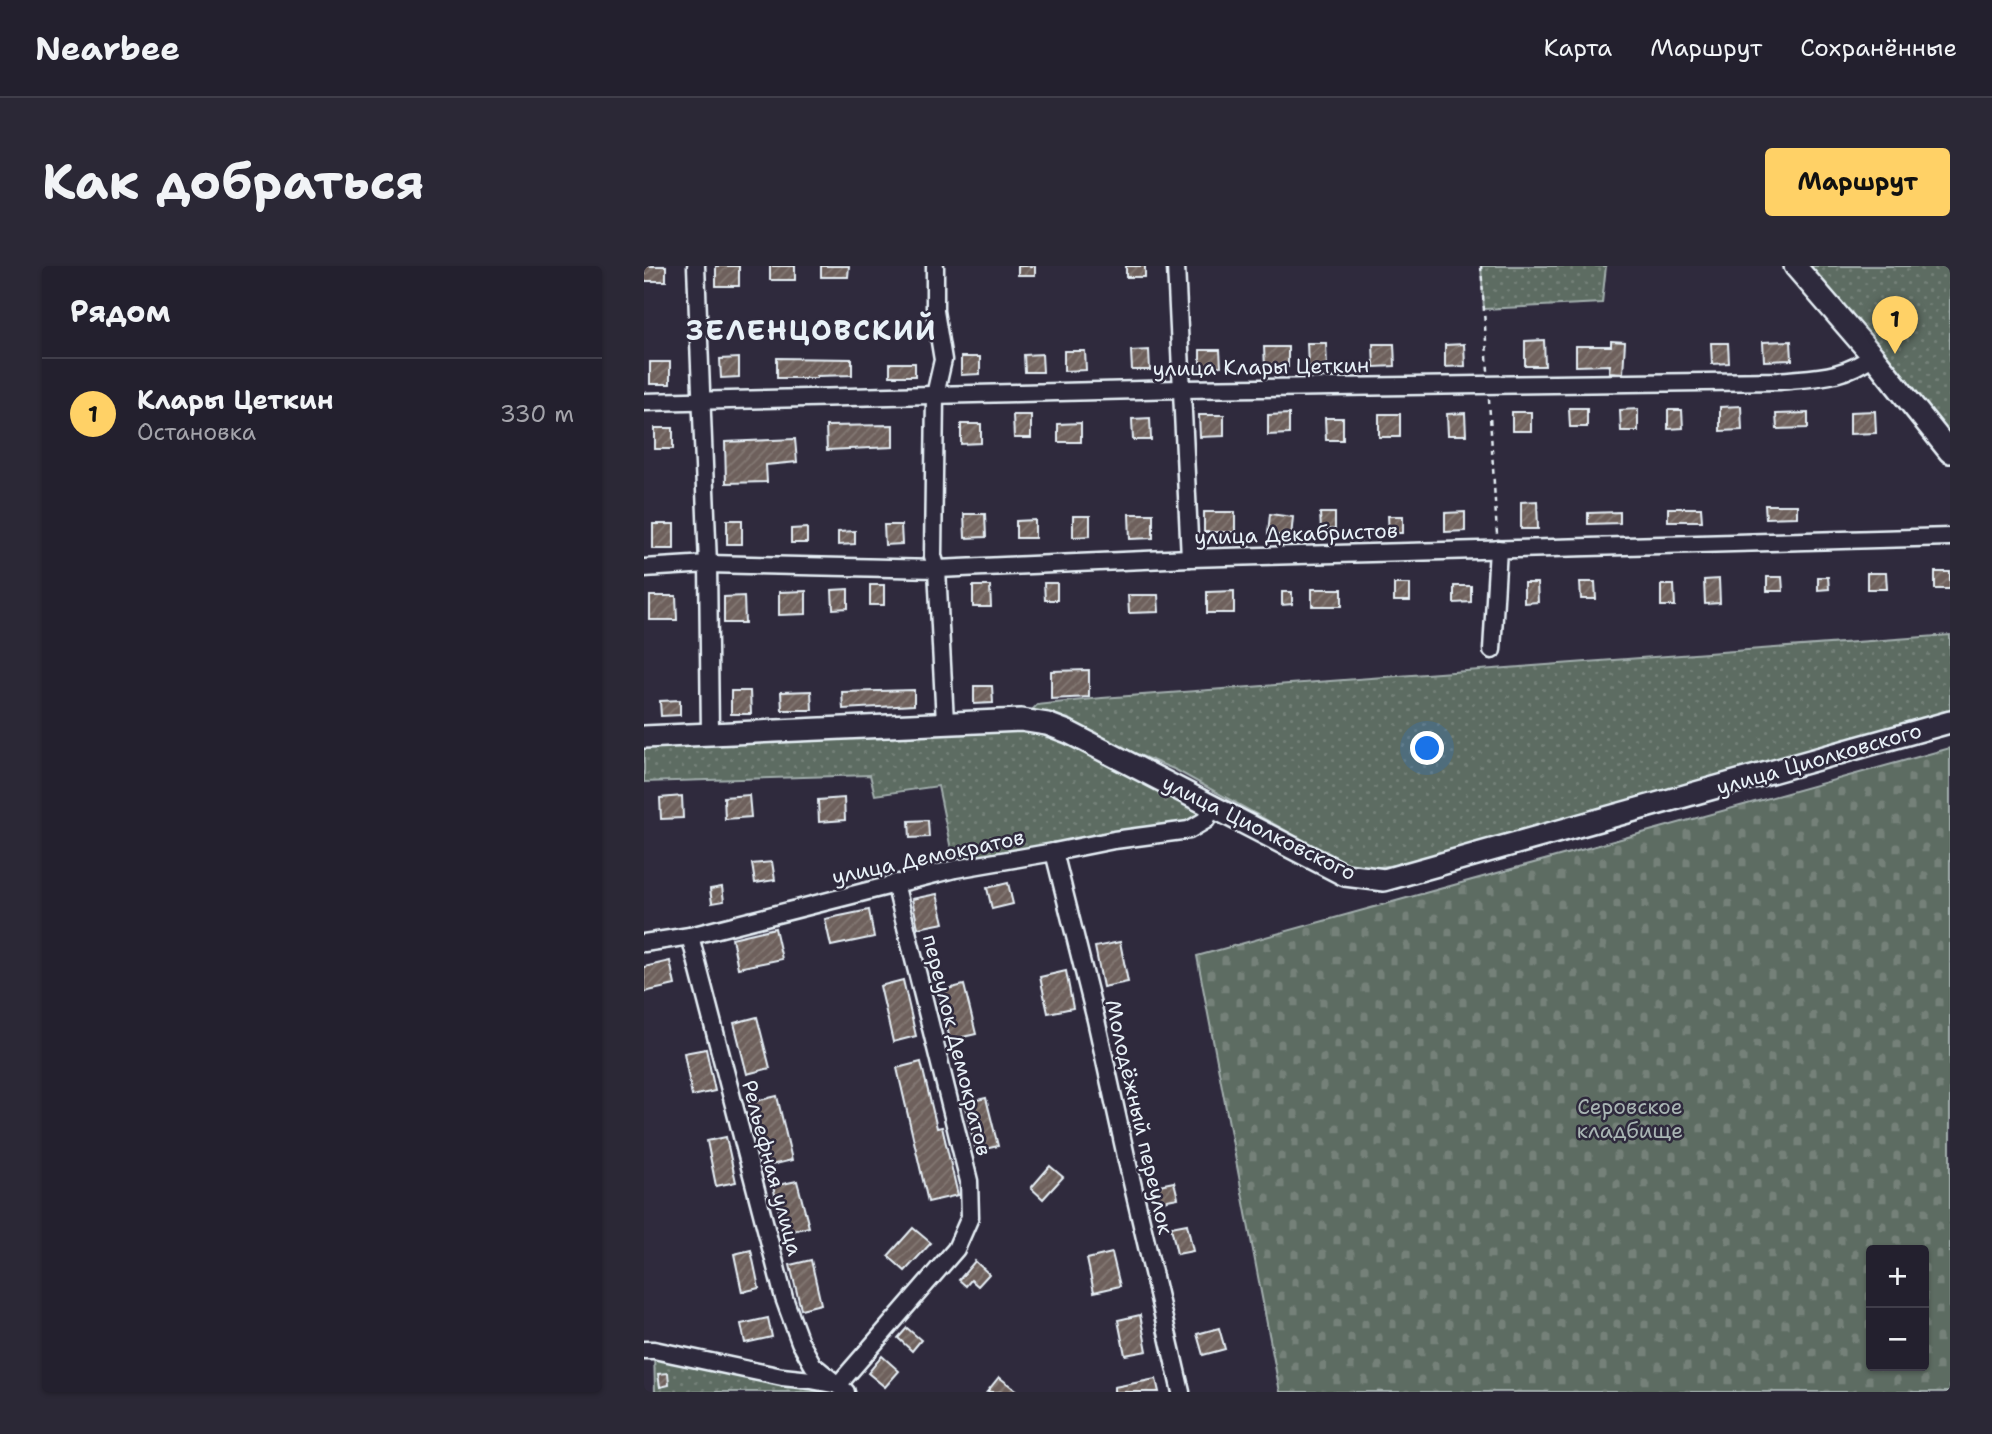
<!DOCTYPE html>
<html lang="ru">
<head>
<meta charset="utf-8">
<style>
	:root { --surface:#23202e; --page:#2b2836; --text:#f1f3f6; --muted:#a3a3aa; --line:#403e4a; --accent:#ffd166 }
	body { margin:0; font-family:"Shantell Sans",sans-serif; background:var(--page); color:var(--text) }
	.controls { position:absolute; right:21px; bottom:21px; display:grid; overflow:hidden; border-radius:7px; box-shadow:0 2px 5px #0004 }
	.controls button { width:63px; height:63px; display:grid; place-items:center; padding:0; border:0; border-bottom:2px solid var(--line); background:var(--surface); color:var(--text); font:35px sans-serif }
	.you { position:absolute; left:784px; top:483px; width:24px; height:24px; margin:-18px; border:5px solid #fff; border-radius:50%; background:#1a73e8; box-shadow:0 0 0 10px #1a73e833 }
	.badge { display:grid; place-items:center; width:46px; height:46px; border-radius:50%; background:var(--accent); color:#111; font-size:23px; font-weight:700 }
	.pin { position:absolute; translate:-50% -58px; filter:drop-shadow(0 2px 4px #0008) }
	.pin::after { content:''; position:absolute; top:37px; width:24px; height:21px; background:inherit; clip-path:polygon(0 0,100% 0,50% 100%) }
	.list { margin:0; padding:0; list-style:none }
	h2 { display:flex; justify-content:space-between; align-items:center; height:91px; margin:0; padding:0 28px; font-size:30px }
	h2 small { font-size:23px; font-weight:400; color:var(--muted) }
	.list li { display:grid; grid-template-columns:46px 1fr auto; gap:21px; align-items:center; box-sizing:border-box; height:112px; padding:0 28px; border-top:2px solid var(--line) }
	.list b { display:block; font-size:26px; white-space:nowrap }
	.list p { margin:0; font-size:23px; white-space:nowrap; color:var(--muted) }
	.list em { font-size:23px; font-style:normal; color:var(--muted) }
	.map { position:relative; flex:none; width:1306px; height:1126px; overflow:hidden; border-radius:7px }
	header { display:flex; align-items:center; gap:42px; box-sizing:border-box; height:98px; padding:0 35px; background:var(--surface); border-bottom:2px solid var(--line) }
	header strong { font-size:33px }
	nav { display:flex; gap:38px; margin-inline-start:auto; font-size:24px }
	.intro { display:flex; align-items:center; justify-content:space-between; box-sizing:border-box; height:168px; padding:0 42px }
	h1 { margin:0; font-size:49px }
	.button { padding:18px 32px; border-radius:7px; background:var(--accent); color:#111; font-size:24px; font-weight:700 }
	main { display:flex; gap:42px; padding:0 42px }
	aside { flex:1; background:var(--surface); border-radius:7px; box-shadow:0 2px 5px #0004 }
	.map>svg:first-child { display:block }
	.grass { fill:url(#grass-dots); stroke:#a2aead; stroke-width:2 }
	.cemetery { fill:url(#cemetery-stones); stroke:#a2aead; stroke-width:2; fill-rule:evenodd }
	.building { fill:url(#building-hatch); stroke:#e8f1f8; stroke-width:2 }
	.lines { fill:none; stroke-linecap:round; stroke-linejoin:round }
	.minor-casing { stroke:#e8f1f8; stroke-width:21 }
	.major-casing { stroke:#e8f1f8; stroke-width:26 }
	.path { stroke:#e8f1f8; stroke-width:2.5; stroke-dasharray:5 5; stroke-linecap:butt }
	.minor { stroke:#2f2a3d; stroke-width:16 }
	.major { stroke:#2f2a3d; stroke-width:21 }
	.labels { text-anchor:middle; stroke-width:5; stroke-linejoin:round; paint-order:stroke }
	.street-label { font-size:21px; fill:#e8f1f8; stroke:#2f2a3d }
	.park-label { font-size:21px; fill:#a9b5b4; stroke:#2f2a3d }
	.district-label { font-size:28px; font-weight:bold; letter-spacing:2px; fill:#e8f1f8; stroke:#2f2a3d }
</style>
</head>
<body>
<header>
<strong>Nearbee</strong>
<nav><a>Карта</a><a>Маршрут</a><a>Сохранённые</a></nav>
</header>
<div class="intro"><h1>Как добраться</h1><a class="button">Маршрут</a></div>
<main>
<aside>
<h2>Рядом<small></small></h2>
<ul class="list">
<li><span class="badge">1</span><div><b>Клары Цеткин</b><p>Остановка</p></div><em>330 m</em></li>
</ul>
</aside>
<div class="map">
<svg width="1306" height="1126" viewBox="0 0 1306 1126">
	<defs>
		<pattern id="grass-dots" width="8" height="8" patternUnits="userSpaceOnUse" patternTransform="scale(1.75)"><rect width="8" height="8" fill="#5d6c62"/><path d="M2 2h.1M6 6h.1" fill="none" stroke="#748179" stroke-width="1.8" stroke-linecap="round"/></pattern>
		<pattern id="cemetery-stones" width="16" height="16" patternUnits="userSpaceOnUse" patternTransform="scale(1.75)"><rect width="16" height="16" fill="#5d6c62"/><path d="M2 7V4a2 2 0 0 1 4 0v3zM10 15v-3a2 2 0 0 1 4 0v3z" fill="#748179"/></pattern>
		<pattern id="building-hatch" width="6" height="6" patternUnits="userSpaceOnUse" patternTransform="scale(1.75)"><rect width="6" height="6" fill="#6e615c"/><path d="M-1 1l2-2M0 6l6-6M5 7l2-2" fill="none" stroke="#837874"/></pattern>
	</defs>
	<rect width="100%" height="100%" fill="#2f2a3d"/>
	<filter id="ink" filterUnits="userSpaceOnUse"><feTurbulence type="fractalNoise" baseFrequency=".0143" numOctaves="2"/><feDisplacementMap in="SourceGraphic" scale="14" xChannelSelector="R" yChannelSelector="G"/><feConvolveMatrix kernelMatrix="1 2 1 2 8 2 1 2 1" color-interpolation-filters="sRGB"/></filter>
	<g filter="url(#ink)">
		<g class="grass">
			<polygon points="837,0 962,0 958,37 840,43"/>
			<polygon points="1151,0 1306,0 1306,186"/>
			<polygon points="1306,369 1306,447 774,596 713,604 532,504 387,445 393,439 458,432"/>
			<polygon points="377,454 568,541 562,554 311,603 294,520 231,529 226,509 0,516 0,471"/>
			<polygon points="10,1084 187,1126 11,1126"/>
		</g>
		<path class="cemetery" d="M1306 482V1126H636L553 690ZM1227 984H1280V1100H1227Z"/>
		<g class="building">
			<rect x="0" y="0" width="22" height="15"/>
			<rect x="72" y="0" width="23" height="20"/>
			<rect x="126" y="0" width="25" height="14"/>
			<polygon points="177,0 205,0 204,11 177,11"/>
			<rect x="374" y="0" width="17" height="9"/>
			<rect x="482" y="0" width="19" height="11"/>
			<polygon points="900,74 901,100 881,100 881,75"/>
			<polygon points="967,75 981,76 979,107 965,106 966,99 932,100 932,80 967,80"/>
			<polygon points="1147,75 1148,94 1120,95 1119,76"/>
			<polygon points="663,77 682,77 683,100 664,100"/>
			<polygon points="1067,77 1084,77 1085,97 1068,98"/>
			<polygon points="729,78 750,78 751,100 730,101"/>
			<polygon points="820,78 821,100 801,101 801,79"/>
			<polygon points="620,81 644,81 644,101 621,101"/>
			<polygon points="505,84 506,104 488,104 487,85"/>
			<polygon points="556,84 576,84 577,100 556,101"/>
			<polygon points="420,85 441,85 442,104 420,105"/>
			<polygon points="398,88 399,106 381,106 380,89"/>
			<polygon points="317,91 336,91 336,108 317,109"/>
			<polygon points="95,92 95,111 77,112 76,93"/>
			<polygon points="133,92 208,93 208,109 173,110 173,112 133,112"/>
			<rect x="6" y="96" width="20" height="22"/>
			<rect x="246" y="97" width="25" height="13"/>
			<polygon points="1097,140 1098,164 1076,165 1076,141"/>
			<polygon points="925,142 943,142 943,161 926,161"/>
			<polygon points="994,143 994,165 977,165 976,144"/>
			<polygon points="1024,144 1038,144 1039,162 1024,163"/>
			<polygon points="1231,145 1232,167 1206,168 1206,146"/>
			<rect x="868" y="146" width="19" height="19"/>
			<polygon points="821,147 822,169 804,169 803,148"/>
			<polygon points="1164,147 1164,162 1133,163 1132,148"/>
			<polygon points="645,148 645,168 624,169 624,149"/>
			<rect x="735" y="148" width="21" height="23"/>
			<polygon points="369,149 387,149 387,172 370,172"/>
			<polygon points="555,149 580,149 580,170 556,171"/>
			<polygon points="506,152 507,174 489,174 488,153"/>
			<polygon points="681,152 699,152 699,174 682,174"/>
			<polygon points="437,157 437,176 414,176 414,158"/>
			<polygon points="317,158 337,158 337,177 317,178"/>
			<polygon points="249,159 249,181 183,184 182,160"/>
			<rect x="11" y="162" width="18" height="21"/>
			<polygon points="151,173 153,196 122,199 123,216 82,217 81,176"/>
			<polygon points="893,235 894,263 877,263 877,236"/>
			<polygon points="1121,239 1153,239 1153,251 1122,252"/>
			<polygon points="1024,242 1057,242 1058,255 1024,255"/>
			<rect x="560" y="246" width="31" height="20"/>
			<polygon points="821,246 821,265 801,266 801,247"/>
			<polygon points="976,246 976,257 944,258 944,247"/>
			<polygon points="676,247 691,247 691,263 677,264"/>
			<polygon points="320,248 341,248 342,271 321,272"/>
			<polygon points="485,248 509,248 509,272 486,273"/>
			<polygon points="626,248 649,251 647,271 624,268"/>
			<polygon points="429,250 446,250 446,270 429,271"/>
			<polygon points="744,250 759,250 759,267 745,267"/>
			<rect x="83" y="254" width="15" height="24"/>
			<polygon points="391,254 391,272 372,272 372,255"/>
			<rect x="9" y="258" width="21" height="25"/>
			<polygon points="240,259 257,259 258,278 241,279"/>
			<polygon points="163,262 163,277 147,277 147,263"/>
			<polygon points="211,265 211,278 194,279 194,266"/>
			<rect x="1291" y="306" width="15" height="17"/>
			<polygon points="1223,307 1242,307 1243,323 1223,323"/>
			<polygon points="1123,311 1138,311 1139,325 1123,325"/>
			<polygon points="1174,311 1184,311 1185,323 1174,324"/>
			<polygon points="1075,313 1076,337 1061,338 1060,314"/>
			<polygon points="936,316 951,316 952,333 937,333"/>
			<polygon points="400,317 413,317 413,334 401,334"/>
			<polygon points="880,317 893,317 894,336 880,337"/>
			<rect x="750" y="318" width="16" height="17"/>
			<rect x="226" y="319" width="14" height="20"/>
			<polygon points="1017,319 1030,319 1031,340 1017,340"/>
			<polygon points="329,320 346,320 347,341 329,341"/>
			<polygon points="810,320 827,320 827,336 810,337"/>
			<polygon points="204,323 204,342 189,343 188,324"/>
			<rect x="668" y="323" width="30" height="17"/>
			<polygon points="162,325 162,348 135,349 135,326"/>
			<polygon points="590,325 590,347 563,347 563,326"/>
			<polygon points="638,326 648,326 648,338 638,339"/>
			<polygon points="484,329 514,329 515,346 485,347"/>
			<polygon points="6,330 32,330 33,354 6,354"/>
			<polygon points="100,330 101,357 80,357 80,331"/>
			<polygon points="445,404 445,431 407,433 407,405"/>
			<polygon points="330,420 348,420 349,437 330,438"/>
			<polygon points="270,424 270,439 199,443 198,426"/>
			<polygon points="87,425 106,425 107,448 87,448"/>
			<polygon points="167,425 168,444 138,444 137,426"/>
			<polygon points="36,434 36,449 17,450 16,435"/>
			<polygon points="105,529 107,551 81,553 80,531"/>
			<polygon points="38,530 39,552 17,553 16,532"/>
			<polygon points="200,532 201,554 175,556 174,534"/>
			<polygon points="284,554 285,571 266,572 265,555"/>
			<polygon points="128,596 131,614 111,617 108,598"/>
			<polygon points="364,617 369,638 348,643 343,622"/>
			<polygon points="78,621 80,635 68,637 66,623"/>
			<polygon points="293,628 300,657 274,662 268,633"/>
			<polygon points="225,644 230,671 187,680 181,653"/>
			<polygon points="131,662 138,693 94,702 88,672"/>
			<polygon points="476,676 484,716 459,721 451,681"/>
			<polygon points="26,695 31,719 0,726 0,701"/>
			<polygon points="422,705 429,742 404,747 396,711"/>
			<polygon points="259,714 272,770 249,776 236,720"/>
			<polygon points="320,719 332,768 306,774 295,725"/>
			<polygon points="113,751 126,802 103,808 90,757"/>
			<polygon points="62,783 71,825 48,830 40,787"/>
			<polygon points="277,796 293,862 298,861 314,929 284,936 253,802"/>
			<polygon points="133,830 148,894 123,900 108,836"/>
			<polygon points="342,832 354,880 332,885 320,837"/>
			<polygon points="82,871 92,916 72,920 63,875"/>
			<polygon points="406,900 419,911 399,933 387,922"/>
			<polygon points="153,915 165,961 140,967 129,920"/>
			<polygon points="530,916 534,932 513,936 510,920"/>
			<polygon points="543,958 549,985 533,988 527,961"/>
			<polygon points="269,962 287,977 261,1005 244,990"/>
			<polygon points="107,984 115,1022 98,1026 90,988"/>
			<polygon points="468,987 476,1020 450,1026 443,993"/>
			<polygon points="167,994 177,1038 157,1043 146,999"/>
			<polygon points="331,995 345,1008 334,1020 327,1014 322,1020 315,1014"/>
			<polygon points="496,1049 503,1085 481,1089 474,1054"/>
			<polygon points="124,1052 128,1071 101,1077 97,1058"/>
			<polygon points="263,1062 277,1074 268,1085 254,1072"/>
			<polygon points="575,1062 581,1083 559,1089 553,1068"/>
			<polygon points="238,1090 255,1105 241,1121 224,1107"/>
			<polygon points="24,1107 25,1119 16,1121 14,1108"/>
			<polygon points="355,1111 374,1126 343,1126"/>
			<polygon points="512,1113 515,1126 470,1126 470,1121"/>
		</g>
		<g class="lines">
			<g class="minor-casing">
				<g id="minor">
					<polyline points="52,0 64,298 66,467"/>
					<polyline points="291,0 291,45 299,94 291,129 289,290 293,303 301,456"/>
					<polyline points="532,0 546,292"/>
					<path d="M0 136 537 123 1135 115C1172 111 1197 113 1229 90"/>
					<polyline points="0,302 64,298 293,303 546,292 1306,271"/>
					<polyline points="848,384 854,283"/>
					<polyline points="410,586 452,754 483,895 537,1126"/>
					<polyline points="46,670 140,1032 156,1076 169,1099 202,1126"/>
					<polyline points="0,677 46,670 311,603 410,586 470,574 545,564 562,554 568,541"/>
					<polyline points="0,1084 10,1084 138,1111 167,1114 194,1119 312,983 326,951 325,915 251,617"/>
				</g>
			</g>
			<g class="major-casing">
				<g id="major">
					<polyline points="1151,0 1229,90 1306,186"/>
					<polyline points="0,471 377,454 403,458 424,466 701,609 740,614 1306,456"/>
				</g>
			</g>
			<g class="path">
				<polyline points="837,0 844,105"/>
				<polyline points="845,133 853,269"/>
			</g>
			<use href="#minor" class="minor"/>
			<use href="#major" class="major"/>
		</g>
	</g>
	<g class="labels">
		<g class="street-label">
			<text transform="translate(617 101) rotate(-1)" y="7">улица Клары Цеткин</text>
			<text transform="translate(652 268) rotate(-2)" y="7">улица Декабристов</text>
			<text transform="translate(1175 493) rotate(-16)" y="7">улица Циолковского</text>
			<text transform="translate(615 562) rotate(26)" y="7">улица Циолковского</text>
			<text transform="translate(284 591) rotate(-12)" y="7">улица Демократов</text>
			<text transform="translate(313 779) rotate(76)" y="7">переулок Демократов</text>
			<text transform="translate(495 851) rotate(77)" y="7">Молодёжный переулок</text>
			<text transform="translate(128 902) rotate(75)" y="7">Рельефная улица</text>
		</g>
		<g class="park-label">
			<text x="986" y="848">Серовское<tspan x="986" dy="24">кладбище</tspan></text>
		</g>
		<g class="district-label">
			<text x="168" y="74">ЗЕЛЕНЦОВСКИЙ</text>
		</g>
	</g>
</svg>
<div class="controls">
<button>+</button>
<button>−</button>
</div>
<div class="you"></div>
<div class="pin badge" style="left:1251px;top:88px">1</div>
</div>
</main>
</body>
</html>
